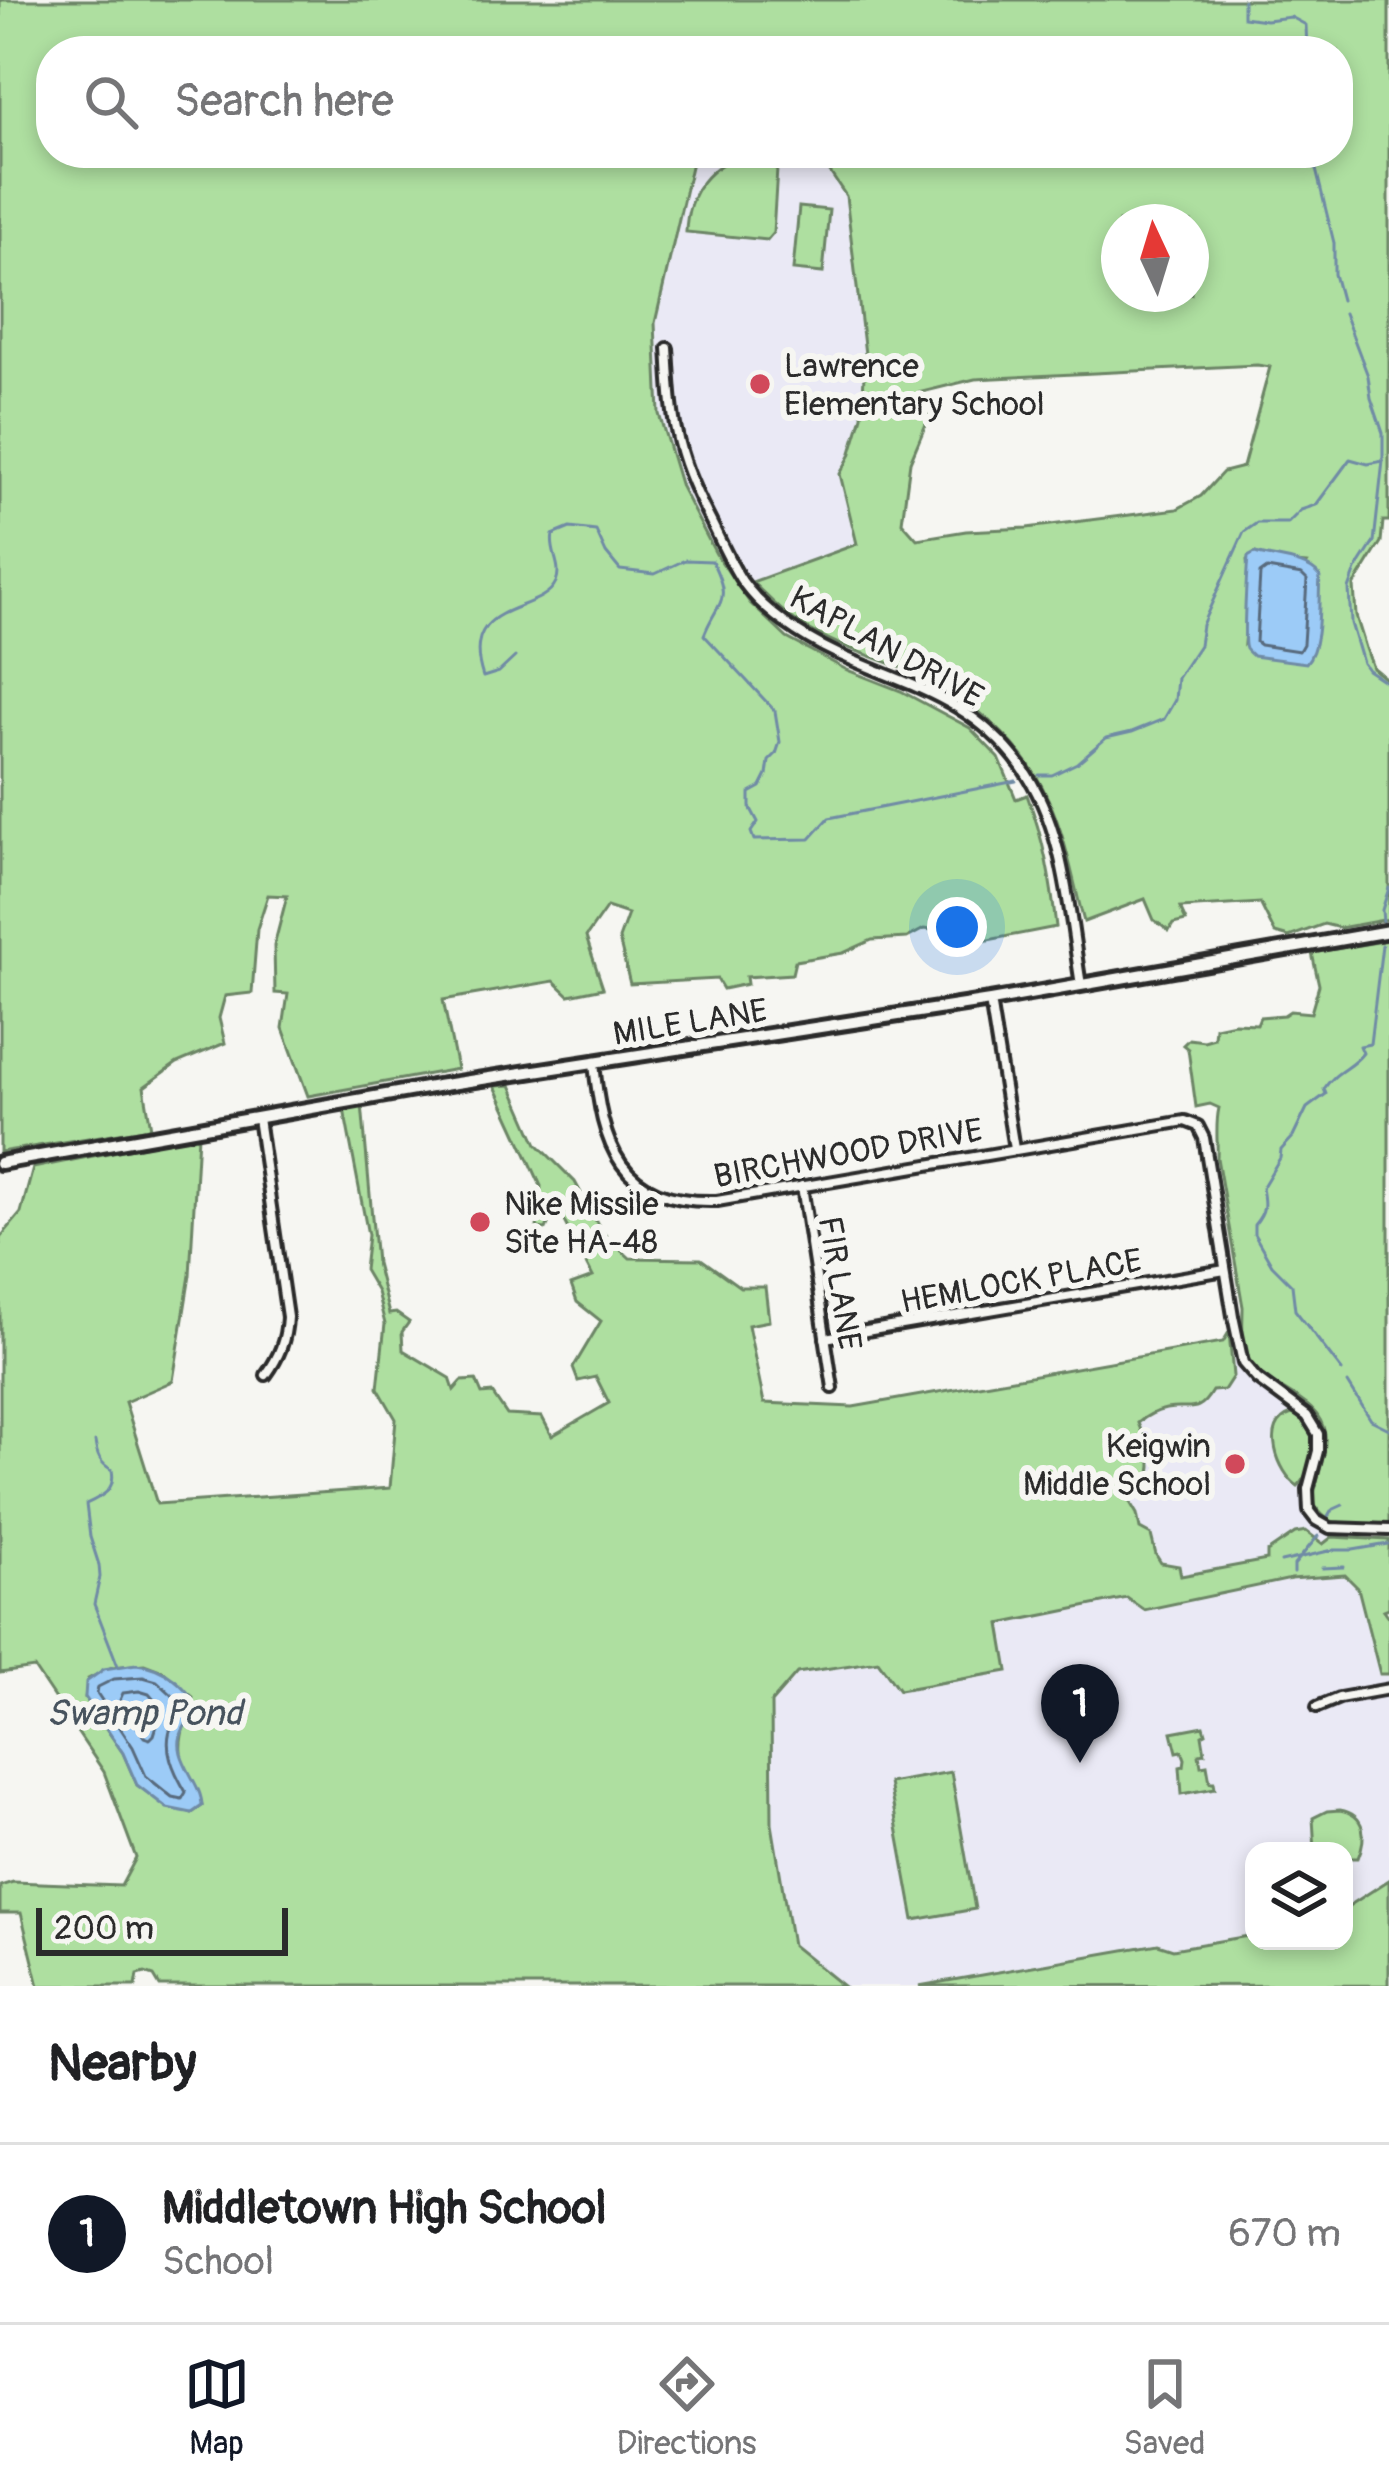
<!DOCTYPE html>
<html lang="en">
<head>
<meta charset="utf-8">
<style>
	:root { --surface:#fff; --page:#f2f2f2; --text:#202124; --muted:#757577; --line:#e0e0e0; --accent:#111827 }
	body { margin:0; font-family:Pangolin,sans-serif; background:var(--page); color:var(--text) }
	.controls { position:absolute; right:36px; bottom:36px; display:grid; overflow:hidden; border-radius:24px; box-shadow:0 6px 18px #0003 }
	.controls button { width:108px; height:108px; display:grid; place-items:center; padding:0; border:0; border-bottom:3px solid var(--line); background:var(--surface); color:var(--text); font:60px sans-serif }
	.compass { position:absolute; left:1101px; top:204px; width:108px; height:108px; border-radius:50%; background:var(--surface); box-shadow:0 6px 18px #0003; rotate:356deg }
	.scale { position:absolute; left:36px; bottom:30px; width:252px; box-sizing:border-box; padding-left:12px; border:6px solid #2b2b2b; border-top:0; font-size:33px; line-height:42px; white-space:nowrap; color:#2b2b2b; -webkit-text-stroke:9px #f6f6f2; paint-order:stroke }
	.you { position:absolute; left:957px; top:927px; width:42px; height:42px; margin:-30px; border:9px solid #fff; border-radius:50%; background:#1a73e8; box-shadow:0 0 0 18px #1a73e833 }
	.badge { display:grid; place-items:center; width:78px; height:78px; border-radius:50%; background:var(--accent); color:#fff; font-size:39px; font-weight:700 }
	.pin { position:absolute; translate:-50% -99px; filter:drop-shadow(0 3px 6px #0008) }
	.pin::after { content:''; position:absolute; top:63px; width:42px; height:36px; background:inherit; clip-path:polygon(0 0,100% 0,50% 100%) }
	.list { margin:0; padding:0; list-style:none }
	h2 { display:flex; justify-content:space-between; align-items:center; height:156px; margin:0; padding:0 48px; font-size:51px }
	h2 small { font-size:39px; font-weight:400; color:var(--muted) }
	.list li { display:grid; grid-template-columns:78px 1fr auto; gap:36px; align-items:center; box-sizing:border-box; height:180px; padding:0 48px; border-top:3px solid var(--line) }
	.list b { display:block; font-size:45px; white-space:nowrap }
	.list p { margin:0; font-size:39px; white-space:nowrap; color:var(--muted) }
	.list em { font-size:39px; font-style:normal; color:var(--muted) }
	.icon { flex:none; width:66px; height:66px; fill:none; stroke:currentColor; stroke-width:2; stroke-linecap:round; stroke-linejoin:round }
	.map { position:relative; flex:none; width:1389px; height:1986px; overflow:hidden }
	.search { position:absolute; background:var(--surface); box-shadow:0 6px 18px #0003; left:36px; right:36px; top:36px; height:132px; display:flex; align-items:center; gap:30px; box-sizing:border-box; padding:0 42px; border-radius:48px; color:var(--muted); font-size:45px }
	.sheet { height:336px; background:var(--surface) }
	nav { display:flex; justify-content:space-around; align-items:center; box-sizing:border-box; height:168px; border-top:3px solid var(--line); background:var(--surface); font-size:33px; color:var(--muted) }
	nav a { display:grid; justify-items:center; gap:6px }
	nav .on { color:var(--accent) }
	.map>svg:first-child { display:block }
	.built { fill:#eae9f5 }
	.green { fill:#aedfa0; stroke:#6c8566; stroke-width:3; fill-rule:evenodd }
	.water { fill:#9ccbf7; stroke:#6f8ba5; stroke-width:3 }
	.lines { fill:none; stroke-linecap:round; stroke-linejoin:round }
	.shore { stroke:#586b7d; stroke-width:3 }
	.stream { stroke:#6f8ba5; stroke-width:3 }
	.minor-casing { stroke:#2b2b2b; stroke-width:16 }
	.tertiary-casing { stroke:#2b2b2b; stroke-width:20 }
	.minor { stroke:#f6f6f2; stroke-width:8 }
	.tertiary { stroke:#f6f6f2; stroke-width:10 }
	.poi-dot { fill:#d1495b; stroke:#f6f6f2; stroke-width:4.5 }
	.labels { text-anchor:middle; stroke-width:12; stroke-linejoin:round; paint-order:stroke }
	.poi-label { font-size:33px; fill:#2b2b2b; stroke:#f6f6f2; text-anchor:start }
	.street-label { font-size:33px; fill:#2b2b2b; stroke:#f6f6f2 }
	.water-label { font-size:36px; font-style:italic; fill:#47535e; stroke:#f6f6f2 }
</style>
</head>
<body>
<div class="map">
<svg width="1389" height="1986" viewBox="0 0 1389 1986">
	<rect width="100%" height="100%" fill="#f6f6f2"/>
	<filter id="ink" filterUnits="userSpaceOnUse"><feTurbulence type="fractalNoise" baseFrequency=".00833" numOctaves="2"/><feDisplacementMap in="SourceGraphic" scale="24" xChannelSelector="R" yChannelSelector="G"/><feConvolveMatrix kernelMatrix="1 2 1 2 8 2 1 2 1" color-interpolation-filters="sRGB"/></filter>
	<g filter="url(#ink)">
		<g class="built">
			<polygon points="694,153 817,153 846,196 865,354 862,416 850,456 840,474 857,544 752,582 731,576 717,554 681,487 659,414 655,323"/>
			<polygon points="1247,1355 1260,1373 1308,1407 1322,1423 1325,1445 1313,1501 1319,1514 1332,1522 1344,1524 1346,1538 1333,1537 1323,1544 1311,1537 1268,1560 1181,1576 1172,1567 1162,1563 1156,1555 1151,1536 1140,1529 1137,1514 1127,1499 1142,1490 1148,1447 1137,1422 1147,1415 1168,1408 1194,1408 1212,1391 1224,1390 1232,1376 1231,1359"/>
			<polygon points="1345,1575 1358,1587 1380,1674 1389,1674 1389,1880 1344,1909 1344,1851 1254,1851 1254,1935 1173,1949 1157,1944 919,1986 843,1986 792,1945 772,1824 771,1702 797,1673 878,1661 899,1690 1007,1671 999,1625 1128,1598"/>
		</g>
		<g class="green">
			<path d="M0 0H1389V521H1383L1381 542 1354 586 1356 616 1366 648 1373 668 1389 681V919L1340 928 1324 924 1289 937 1275 933 1260 903 1180 908 1186 921 1173 924 1169 931 1154 920 1145 899 1084 922C1073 881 1066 837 1048 799 1023 741 967 695 910 671 871 655 827 644 793 619 778 609 765 594 752 582L857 544 840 474 850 456 862 416 865 354 846 196 817 153H1338V51H51V153H694L655 323 659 414 681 487 716 554 750 603 787 638 847 670 901 691 970 728 999 758 1016 799 1027 795C1044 839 1051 881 1056 927L973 943 958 933 924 929 907 938 872 940 843 953 795 961 792 974 746 977 747 984 723 989 717 979 630 984 619 939 628 914 607 907 586 937 603 988 569 995 554 981 443 1000 457 1069 308 1096 283 1028 288 994 275 993 274 946 287 896 268 895 257 929 252 993 225 996 219 1018 225 1043 177 1063 144 1087 151 1128 0 1152ZM1119 222H1191V294H1119ZM1257 365 1270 367 1243 467 1223 472 1201 496 1177 509 1027 528 966 531 917 539 902 522 910 462 929 417 918 393 975 379ZM1255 553 1284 562 1307 564 1244 643 1249 580 1247 561Z"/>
			<path d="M748 153H778L773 233 767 240 686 232C687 192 709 164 748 153Z"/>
			<polygon points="799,207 829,210 823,273 793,270"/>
			<path d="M1389 940V1525C1359 1524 1327 1533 1313 1501 1315 1480 1327 1456 1325 1435 1320 1394 1261 1391 1247 1355 1241 1340 1243 1323 1243 1307L1217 1158C1218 1141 1215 1125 1219 1108L1210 1104 1196 1107 1188 1049 1183 1045 1189 1039 1204 1041 1214 1038 1215 1027 1234 1023 1257 1024 1260 1017 1284 1015 1290 1011 1311 1013 1319 985 1312 953Z"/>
			<path d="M511 1085 537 1144 575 1182 602 1232 630 1258 701 1259 740 1287H765L769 1321 748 1325 764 1403 853 1407 1223 1342 1229 1332 1233 1376 1224 1390 1212 1391C1198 1416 1189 1405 1166 1409 1156 1411 1146 1416 1138 1423 1152 1457 1162 1475 1128 1499L1137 1514 1140 1529 1151 1535 1156 1555 1161 1563 1179 1566 1181 1576 1267 1560V1552L1295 1533 1306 1531 1323 1544 1332 1537 1389 1540V1608L1384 1610 1389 1617V1674H1380L1358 1588 1345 1575 1291 1579 1144 1610 1127 1598 1000 1624 1008 1671 899 1690 878 1661 797 1673 771 1703 772 1824 792 1945 843 1986H160L154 1976 145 1973 138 1975 136 1986H39L21 1913H0V1886L13 1882 121 1886 136 1858 104 1772 34 1668 0 1673V1238L21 1213 33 1168 198 1135 190 1275 173 1381 125 1402 157 1504 390 1488 396 1419 378 1388 385 1324 377 1292 364 1270 368 1235 344 1109 362 1104 376 1263 389 1314 396 1313 409 1322 402 1332 403 1350 450 1378 454 1390 462 1381 476 1380 482 1394 492 1393 507 1415 542 1417 552 1436 609 1403 596 1377 578 1381 573 1368 601 1321 577 1302 571 1285 593 1277 556 1206 546 1229 537 1228 541 1186 495 1086ZM144 1664 163 1671 193 1697C188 1717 177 1738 182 1759 187 1777 199 1785 202 1806L192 1813 158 1800 137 1785 123 1753 85 1698 88 1679 112 1667Z"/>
			<path d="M1292 1414C1322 1425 1316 1466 1298 1486 1278 1473 1260 1424 1292 1414Z"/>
			<polygon points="1204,1726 1206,1733 1202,1735 1205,1753 1199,1754 1201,1766 1207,1765 1210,1782 1214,1782 1215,1788 1182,1794 1180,1767 1184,1766 1185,1759 1182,1751 1177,1752 1172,1732"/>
			<polygon points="951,1772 975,1909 914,1920 889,1783"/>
			<path d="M1340 1810C1366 1815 1367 1836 1358 1858H1344V1851H1315L1313 1818 1327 1811Z"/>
			<polygon points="1389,1880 1389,1985 919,1986 1158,1944 1173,1949 1254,1935 1254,1941 1344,1941 1344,1909"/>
		</g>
		<g class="water">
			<path d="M1255 553C1276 559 1308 560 1320 576 1318 600 1322 646 1306 663L1253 656C1251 654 1248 652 1246 649 1242 642 1247 569 1248 557Z"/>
			<path d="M136 1664C162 1666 192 1687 197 1713 193 1718 187 1722 184 1728 168 1757 202 1780 202 1806L192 1813 167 1808 137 1785 123 1753 85 1697 86 1682 104 1669Z"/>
		</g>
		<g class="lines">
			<g class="shore">
				<polygon points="1267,569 1302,575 1307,580 1303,644 1299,651 1260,645 1256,642 1260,574"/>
				<path d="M143 1677 157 1681 183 1705C181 1712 176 1717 173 1723 161 1746 174 1772 186 1792L182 1799 172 1797 146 1776 133 1747 97 1693 98 1687 114 1679Z"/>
				<polygon points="139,1691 149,1694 162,1709 154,1735 150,1739 144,1737 120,1700 123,1693"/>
			</g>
			<g class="stream">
				<polyline points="1243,0 1243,17 1266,20 1291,17 1306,25 1307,51"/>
				<polyline points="1312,153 1334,243 1334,274 1341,300"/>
				<polyline points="1344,313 1368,376 1371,398 1383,433 1383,461 1374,542 1356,570 1349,589 1351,623 1363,663 1368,670 1389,684"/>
				<path d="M515 657 499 672 483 677C457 599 541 616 556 582 563 565 549 552 553 535L570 528 596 531 606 553 620 570 655 574 685 560 712 561C733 604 718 599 704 635L775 711 780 742 776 754 769 761 767 775 761 787 750 793V807L758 822 751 832 754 840 810 839 829 818 1016 781"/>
				<polyline points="1039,775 1052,775 1077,763 1106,738 1132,732 1164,719 1175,700 1177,678 1199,645 1202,625 1244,532 1257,523 1288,523 1301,510 1316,505 1350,459 1368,464 1383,461"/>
				<polyline points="1383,923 1382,910 1389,888"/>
				<path d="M1342 1371 1295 1310 1292 1285 1272 1265 1254 1234V1225C1266 1211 1265 1204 1262 1188L1280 1158 1281 1150 1293 1137 1307 1108 1326 1094 1324 1089C1336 1070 1351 1069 1363 1053L1360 1046 1370 1044 1382 945"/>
				<polyline points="1348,1383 1371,1420 1389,1429"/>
				<path d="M95 1442C97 1456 100 1463 112 1470 116 1490 103 1496 86 1504L90 1537 99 1565 100 1577 94 1604 118 1666"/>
				<polyline points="1328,1517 1332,1510 1343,1505"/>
				<polyline points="1281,1562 1333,1550 1353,1550 1388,1544"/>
				<polyline points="1322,1568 1344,1567"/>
				<polyline points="1294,1573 1294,1565 1318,1536"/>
			</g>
			<g class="minor-casing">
				<g id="minor">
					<path d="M668 348C670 375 670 403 676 430 682 461 694 488 708 516 719 537 729 561 742 581 764 612 802 637 836 653 908 686 970 697 1021 766 1065 827 1069 913 1081 985"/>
					<polyline points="990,1001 1014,1149"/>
					<path d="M594 1063C602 1146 619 1204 717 1201L1185 1121 1198 1126 1204 1138 1233 1316 1243 1363 1257 1379 1307 1416 1318 1434V1451L1308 1489 1309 1511 1316 1520 1330 1528 1389 1530"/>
					<path d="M258 1118 287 1317C286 1340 279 1357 266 1375"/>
					<polyline points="802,1186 833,1388"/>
					<polyline points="825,1338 1225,1270"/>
					<polyline points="1317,1707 1339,1698 1389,1689"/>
				</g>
			</g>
			<g class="tertiary-casing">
				<polyline id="tertiary" points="0,1163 437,1086 990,1001 1389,931"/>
			</g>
			<use href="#minor" class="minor"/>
			<use href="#tertiary" class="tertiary"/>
		</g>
	</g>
	<g class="poi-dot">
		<circle cx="760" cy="384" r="12"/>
		<circle cx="480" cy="1222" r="12"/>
		<circle cx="1235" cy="1464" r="12"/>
	</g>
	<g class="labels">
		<g class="poi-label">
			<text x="784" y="377">Lawrence<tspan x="784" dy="38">Elementary School</tspan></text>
			<text x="504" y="1215">Nike Missile<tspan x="504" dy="38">Site HA-48</tspan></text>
			<text x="1211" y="1457" text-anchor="end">Keigwin<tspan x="1211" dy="38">Middle School</tspan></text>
		</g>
		<g class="street-label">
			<text transform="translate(887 646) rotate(29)" y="12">KAPLAN DRIVE</text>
			<text transform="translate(690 1021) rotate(-9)" y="12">MILE LANE</text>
			<text transform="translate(848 1152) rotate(-10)" y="12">BIRCHWOOD DRIVE</text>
			<text transform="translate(1021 1280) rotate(-10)" y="12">HEMLOCK PLACE</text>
			<text transform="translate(841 1283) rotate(81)" y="12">FIR LANE</text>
		</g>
		<g class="water-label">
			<text x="144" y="1725">Swamp Pond</text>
		</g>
	</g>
</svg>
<div class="controls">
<button><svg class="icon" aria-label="layers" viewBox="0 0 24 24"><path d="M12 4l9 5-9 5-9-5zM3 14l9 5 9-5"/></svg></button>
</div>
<svg class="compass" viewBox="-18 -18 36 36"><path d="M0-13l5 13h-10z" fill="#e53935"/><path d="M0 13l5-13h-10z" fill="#757577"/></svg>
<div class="scale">200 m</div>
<div class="you"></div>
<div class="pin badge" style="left:1080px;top:1763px">1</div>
<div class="search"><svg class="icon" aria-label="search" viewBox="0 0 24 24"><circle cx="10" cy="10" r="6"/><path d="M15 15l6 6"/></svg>Search here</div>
</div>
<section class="sheet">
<h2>Nearby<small></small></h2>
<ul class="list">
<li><span class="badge">1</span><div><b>Middletown High School</b><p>School</p></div><em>670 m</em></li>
</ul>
</section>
<nav>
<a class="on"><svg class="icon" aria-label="map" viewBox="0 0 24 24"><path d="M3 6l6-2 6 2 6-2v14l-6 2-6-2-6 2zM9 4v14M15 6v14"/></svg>Map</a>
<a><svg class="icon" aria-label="directions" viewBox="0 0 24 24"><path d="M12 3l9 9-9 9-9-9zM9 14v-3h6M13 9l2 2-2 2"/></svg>Directions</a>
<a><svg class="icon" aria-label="saved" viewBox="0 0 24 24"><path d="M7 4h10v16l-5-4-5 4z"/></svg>Saved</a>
</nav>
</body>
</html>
